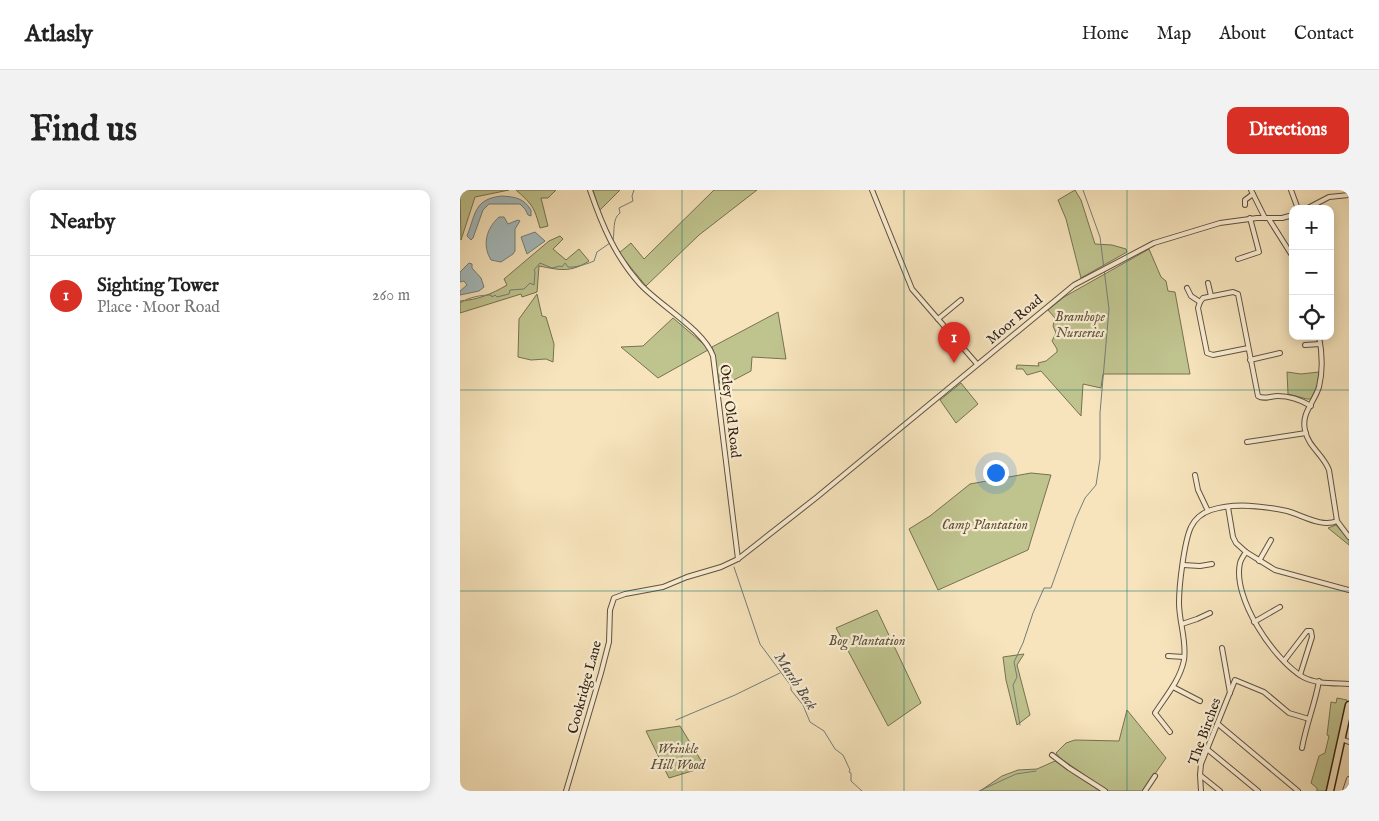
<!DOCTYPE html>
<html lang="en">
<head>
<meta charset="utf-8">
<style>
	:root { --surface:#fff; --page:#f2f2f2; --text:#222; --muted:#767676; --line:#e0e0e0; --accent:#d93025 }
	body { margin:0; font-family:"IM FELL English",serif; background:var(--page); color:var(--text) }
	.controls { position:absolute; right:15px; top:15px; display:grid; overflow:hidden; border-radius:10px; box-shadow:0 2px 12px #0003 }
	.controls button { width:45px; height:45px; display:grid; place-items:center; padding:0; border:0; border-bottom:1px solid var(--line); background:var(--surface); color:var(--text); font:25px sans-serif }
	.you { position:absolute; left:535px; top:282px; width:18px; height:18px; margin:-12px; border:4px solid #fff; border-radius:50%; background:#1a73e8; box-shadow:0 0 0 8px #1a73e833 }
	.badge { display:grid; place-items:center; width:32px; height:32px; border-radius:50%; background:var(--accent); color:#fff; font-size:16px; font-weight:700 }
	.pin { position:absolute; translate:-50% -41px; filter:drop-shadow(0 1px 2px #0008) }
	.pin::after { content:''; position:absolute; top:26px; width:18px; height:15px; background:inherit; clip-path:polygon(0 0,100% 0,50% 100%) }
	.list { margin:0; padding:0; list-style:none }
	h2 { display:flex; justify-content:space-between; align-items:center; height:65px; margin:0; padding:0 20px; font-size:21px }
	h2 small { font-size:16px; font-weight:400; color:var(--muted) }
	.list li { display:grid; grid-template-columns:32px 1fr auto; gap:15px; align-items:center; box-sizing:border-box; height:80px; padding:0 20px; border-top:1px solid var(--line) }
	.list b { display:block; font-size:19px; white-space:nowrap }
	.list p { margin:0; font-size:16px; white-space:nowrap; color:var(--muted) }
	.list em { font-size:16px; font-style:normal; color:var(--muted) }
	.icon { flex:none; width:28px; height:28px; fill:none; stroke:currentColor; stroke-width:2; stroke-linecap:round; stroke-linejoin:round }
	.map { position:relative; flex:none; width:889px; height:601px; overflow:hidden; border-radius:10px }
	header { display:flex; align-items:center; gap:30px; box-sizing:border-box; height:70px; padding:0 25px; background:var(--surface); border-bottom:1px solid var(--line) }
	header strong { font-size:24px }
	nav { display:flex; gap:28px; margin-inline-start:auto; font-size:18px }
	.intro { display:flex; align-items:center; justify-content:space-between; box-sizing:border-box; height:120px; padding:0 30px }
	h1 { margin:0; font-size:35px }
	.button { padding:12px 22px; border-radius:10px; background:var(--accent); color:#fff; font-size:18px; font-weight:700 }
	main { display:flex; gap:30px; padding:0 30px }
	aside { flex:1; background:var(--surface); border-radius:10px; box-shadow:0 2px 12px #0003 }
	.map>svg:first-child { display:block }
	.green { fill:#bfc38e; stroke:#767252 }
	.water { fill:#a4bbbd; stroke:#757d7a }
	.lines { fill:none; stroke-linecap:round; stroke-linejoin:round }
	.stream { stroke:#757d7a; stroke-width:1 }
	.minor-casing { stroke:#60513f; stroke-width:6 }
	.highway-casing { stroke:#2e2015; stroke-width:9 }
	.minor { stroke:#faedd3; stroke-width:4 }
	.highway { stroke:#f7e4bc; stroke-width:6 }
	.grid { fill:none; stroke:#0f766e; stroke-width:1; stroke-opacity:0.55 }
	.labels { text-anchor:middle; stroke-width:4.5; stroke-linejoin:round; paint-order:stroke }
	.park-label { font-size:14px; font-style:italic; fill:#5a5139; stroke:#faedd3 }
	.street-label { font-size:14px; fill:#2e2015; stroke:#faedd3 }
	.water-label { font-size:15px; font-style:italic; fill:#514e47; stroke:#faedd3 }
</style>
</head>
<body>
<header>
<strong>Atlasly</strong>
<nav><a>Home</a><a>Map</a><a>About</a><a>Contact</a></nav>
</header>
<div class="intro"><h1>Find us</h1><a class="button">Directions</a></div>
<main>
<aside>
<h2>Nearby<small></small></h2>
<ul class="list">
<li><span class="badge">1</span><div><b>Sighting Tower</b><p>Place · Moor Road</p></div><em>260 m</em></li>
</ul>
</aside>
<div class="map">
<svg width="889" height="601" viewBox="0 0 889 601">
	<rect width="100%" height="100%" fill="#f7e4bc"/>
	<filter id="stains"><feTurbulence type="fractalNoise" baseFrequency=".004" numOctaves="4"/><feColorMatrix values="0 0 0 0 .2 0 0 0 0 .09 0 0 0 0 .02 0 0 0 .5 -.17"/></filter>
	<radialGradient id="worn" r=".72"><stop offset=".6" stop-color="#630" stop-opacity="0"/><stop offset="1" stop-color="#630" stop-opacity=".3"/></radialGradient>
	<g class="green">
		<polygon points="0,0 49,0 15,7 1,50"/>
		<path d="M56 0H96L88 8H81L88 36 80 38C74 17 73 15 56 0Z"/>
		<polygon points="133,0 160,0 139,21"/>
		<polygon points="254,0 297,0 239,45 186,96 159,63 171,53 184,69"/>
		<polygon points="615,0 621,10 635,54 652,55 666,59 667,62 621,88 606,29 598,10"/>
		<path d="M100 46 103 49 93 59 106 70 119 59 129 71C110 83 100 80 79 76L77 102 62 107 61 104 0 123V111C17 110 32 104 47 95L44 89 89 51Z"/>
		<polygon points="689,59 701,87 706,91 708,101 715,102 730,184 643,184 641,198 623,194 621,226 581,181 567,185 563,179 556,179 557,175 579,176 578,173 586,171 597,162 597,159 592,151 596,143 593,136 595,128 588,120 604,107"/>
		<polygon points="77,104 82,126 86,127 94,154 93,172 86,169 71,170 58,167 59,129"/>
		<polygon points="318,122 326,169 292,167 291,181 270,192 260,194 252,157"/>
		<polygon points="213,128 246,156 248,160 198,188 161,157 183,156"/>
		<polygon points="827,182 841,184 859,182 857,197 851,209 847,209 828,204"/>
		<polygon points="501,193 518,214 496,233 480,210"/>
		<polygon points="571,283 591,285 568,360 478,400 449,339 470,326 510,294"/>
		<polygon points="876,335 889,350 889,355 868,338"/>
		<polygon points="417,420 461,513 428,536 376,438"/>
		<polygon points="564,464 557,475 570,525 557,535 546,490 543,467"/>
		<polygon points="877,508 887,510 884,527 866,601 857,601 857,598 851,593 859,566 865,563 869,546 867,545 871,512 876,513"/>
		<polygon points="667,520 706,568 683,601 648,601 600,568 596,563 606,553 615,550 659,551"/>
		<polygon points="220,536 245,577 209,588 186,541"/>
		<polygon points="595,571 640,601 520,601 542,586 558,580 577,579"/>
	</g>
	<g class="water">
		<path d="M42 6C56 7 63 8 71 20V26L68 25 65 19 60 14H29L23 20 13 48 11 50 7 46C16 23 14 9 42 6Z"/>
		<path d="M39 27H44L48 34 58 30 60 31 55 39V61L53 64 41 72 31 70C22 55 26 39 39 27Z"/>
		<polygon points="75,42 85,51 67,64 61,47"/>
		<polygon points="9,73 12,74 12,78 21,88 24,97 19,101 0,105 0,101 7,95 4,91 0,92 0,82"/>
	</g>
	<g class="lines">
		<g class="stream">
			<path d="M153 50C155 41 152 29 160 23L159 18 173 11 172 6 174 0"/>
			<path d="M0 113C9 107 21 105 31 105L32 107 35 105 37 107 49 104 50 100 64 99 70 93 74 95 75 82 74 80 80 73 92 78 100 76 102 77 105 73 108 77C115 78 127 74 134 71L137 62 150 53"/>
			<polyline points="274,377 300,454 331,496 331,500 343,515 350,532 364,541 375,559 383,565 390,580 389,582 391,583 391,591 402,601"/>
			<polyline points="216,530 275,505 320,483"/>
			<polyline points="560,535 553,495 557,487 554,472 563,453 573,423 584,398 591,398 616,328 625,308 636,295 640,269 640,223 649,119 640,47 623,0"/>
			<polyline points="519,601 556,584 576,581"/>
		</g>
		<g class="minor-casing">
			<g id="minor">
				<path d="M130 0C142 35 155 66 180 94 199 115 244 140 253 166L278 369"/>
				<polyline points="412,0 452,99 517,174"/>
				<polyline points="791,0 805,28"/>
				<polyline points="831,0 838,19"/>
				<polyline points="785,15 785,10 793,4"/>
				<polyline points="846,19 869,7 889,5"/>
				<polyline points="809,29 833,67"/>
				<polyline points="778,69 799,62 790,28"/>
				<polyline points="748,93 751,106"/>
				<polyline points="727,98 731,106 740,112"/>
				<polyline points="478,129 501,110"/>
				<path d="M859 146C862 162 863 181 859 197 854 213 841 223 845 240 848 257 863 264 869 280L877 331 889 347"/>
				<polyline points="845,155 860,154"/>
				<path d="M788 158 753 165 747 163 738 118 740 112 743 108 773 102 778 104 798 206C804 210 810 206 818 206 829 206 841 210 851 216"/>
				<polyline points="790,170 820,163"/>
				<polyline points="787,252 846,243"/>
				<polyline points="735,285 738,300 748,321"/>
				<polyline points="768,317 773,347 776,353 786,362 815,380 889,400"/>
				<path d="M786 362C784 365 781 369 780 373 772 408 814 470 843 487 855 494 875 493 889 494"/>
				<polyline points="799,371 811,350"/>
				<polyline points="723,375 740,376 752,374"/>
				<polyline points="794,432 820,417"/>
				<polyline points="722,434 737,429 750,423"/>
				<polyline points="762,458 770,503"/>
				<polyline points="708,466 724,467"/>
				<polyline points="824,471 847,441 851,441 852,447 840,485"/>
				<polyline points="713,497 740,511"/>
				<polyline points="758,534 838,601"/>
				<path d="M710 542 695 523C706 506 720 490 724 470 727 451 719 432 719 413 719 396 724 352 731 337 735 329 742 323 751 320 775 312 803 316 827 321 842 325 862 338 877 331"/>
				<polyline points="881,549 889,552"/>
				<path d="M842 558C846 535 855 514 859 491"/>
				<polyline points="747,559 798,601"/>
				<polyline points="592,565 609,578 645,601"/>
				<polyline points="740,585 760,601"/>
				<polyline points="106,601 141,483 149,452 150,420 154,408 165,404 203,397 227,387 261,377 278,369 357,307 614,95 694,53 760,33 797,28 822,28 833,25"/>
				<polyline points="685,601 695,586"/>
				<polyline points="741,601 740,585 741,574 775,490 804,502 829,523 849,529"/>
				<polyline points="885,601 889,589"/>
			</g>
		</g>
		<g class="highway-casing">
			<polyline id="highway" points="870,601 889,515"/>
		</g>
		<use href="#minor" class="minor"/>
		<use href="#highway" class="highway"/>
	</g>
	<path class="grid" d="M222 0V601M444 0V601M667 0V601M0 200H889M0 401H889"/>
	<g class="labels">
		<g class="park-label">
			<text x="620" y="131">Bramhope<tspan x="620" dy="16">Nurseries</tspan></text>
			<text x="525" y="339">Camp Plantation</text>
			<text x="407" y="455">Bog Plantation</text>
			<text x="218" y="563">Wrinkle<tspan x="218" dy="16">Hill Wood</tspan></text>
		</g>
		<g class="street-label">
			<text transform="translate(554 129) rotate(-40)" y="5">Moor Road</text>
			<text transform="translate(271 221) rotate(83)" y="5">Otley Old Road</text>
			<text transform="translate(124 497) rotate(-75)" y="5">Cookridge Lane</text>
			<text transform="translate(744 541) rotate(-70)" y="5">The Birches</text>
		</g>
		<g class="water-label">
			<text transform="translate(336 491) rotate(57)" y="5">Marsh Beck</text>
		</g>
	</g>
	<rect width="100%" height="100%" filter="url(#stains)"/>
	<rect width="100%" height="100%" fill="url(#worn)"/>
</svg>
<div class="controls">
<button>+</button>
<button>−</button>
<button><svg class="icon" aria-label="locate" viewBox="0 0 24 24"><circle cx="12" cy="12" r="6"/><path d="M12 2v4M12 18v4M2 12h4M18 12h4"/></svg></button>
</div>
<div class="you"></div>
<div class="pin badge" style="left:494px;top:173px">1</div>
</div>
</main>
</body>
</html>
